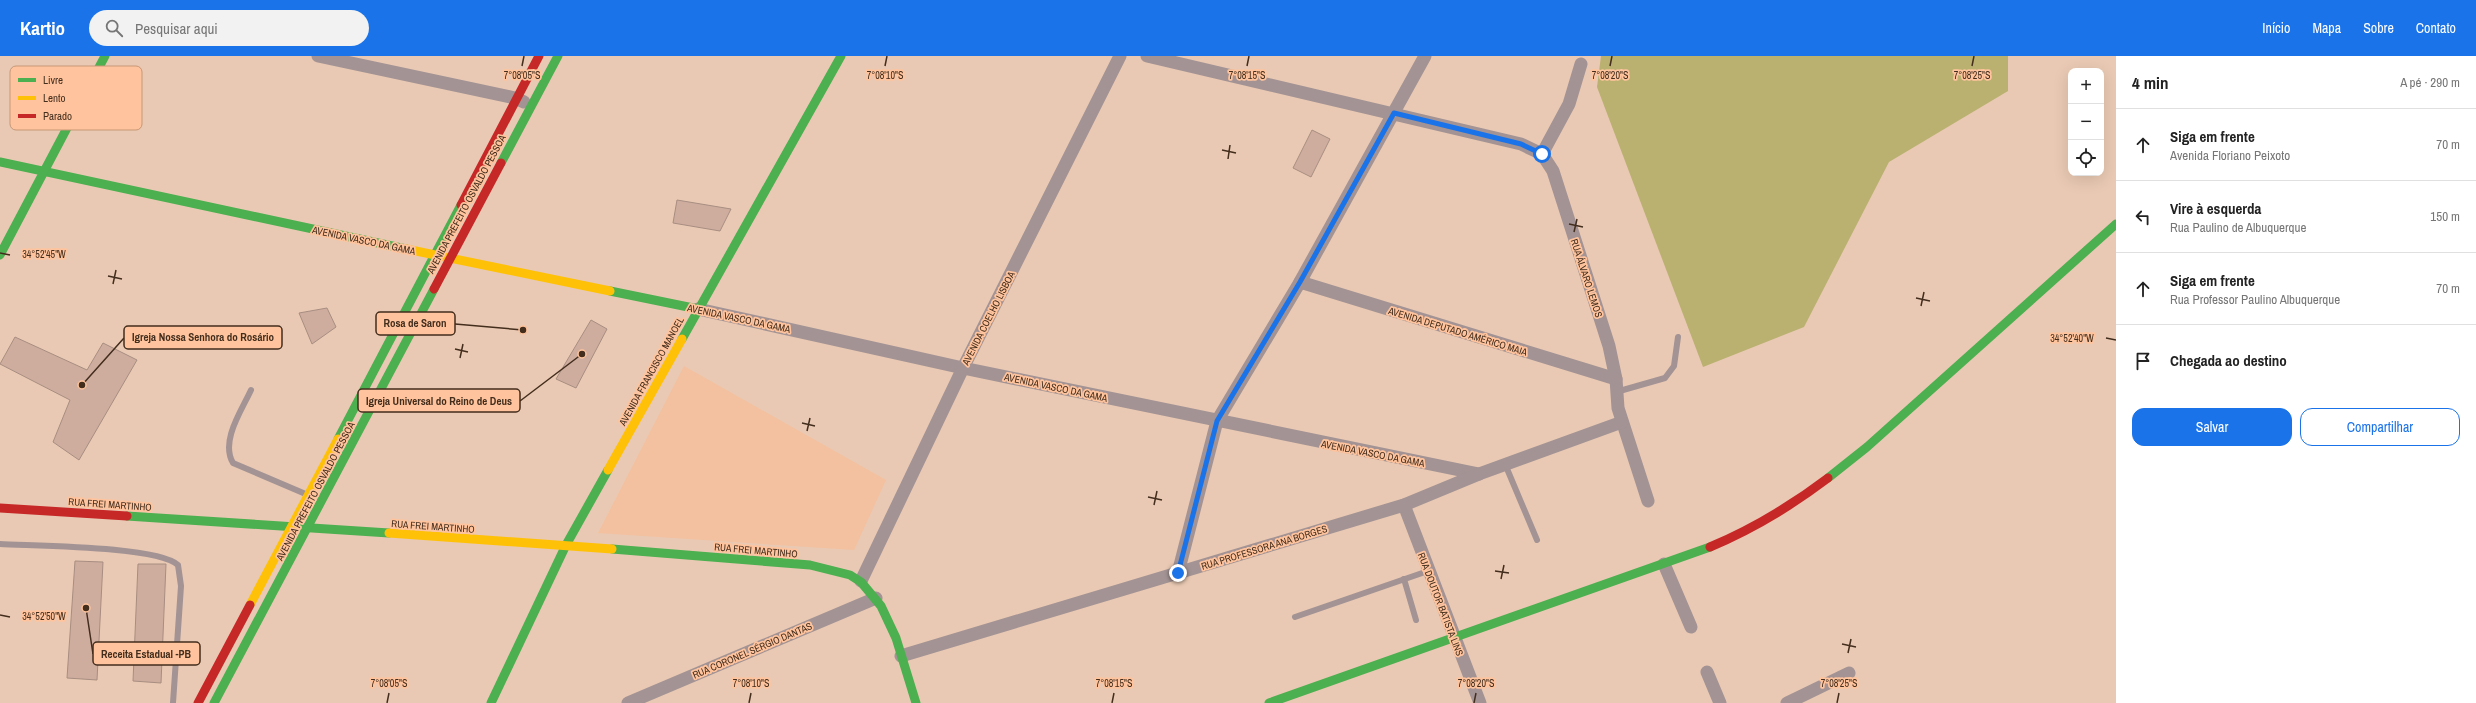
<!DOCTYPE html>
<html lang="pt">
<head>
<meta charset="utf-8">
<style>
	:root { --surface:#fff; --page:#f2f2f2; --text:#222; --muted:#767676; --line:#e0e0e0; --accent:#1a73e8 }
	body { margin:0; font-family:"Archivo Narrow",sans-serif; background:var(--page); color:var(--text) }
	.controls { position:absolute; right:12px; top:12px; display:grid; overflow:hidden; border-radius:8px; box-shadow:0 4px 16px #0002 }
	.controls button { width:36px; height:36px; display:grid; place-items:center; padding:0; border:0; border-bottom:1px solid var(--line); background:var(--surface); color:var(--text); font:20px sans-serif }
	.stop { position:absolute; width:12px; height:12px; margin:-9px; border:3px solid #1a73e8; border-radius:50%; background:#fff }
	.stop.end { background:#1a73e8; border-color:#fff; box-shadow:0 1px 4px #0008 }
	.list { margin:0; padding:0; list-style:none }
	h2 { display:flex; justify-content:space-between; align-items:center; height:52px; margin:0; padding:0 16px; font-size:17px }
	h2 small { font-size:13px; font-weight:400; color:var(--muted) }
	.list li { display:grid; grid-template-columns:26px 1fr auto; gap:12px; align-items:center; box-sizing:border-box; height:72px; padding:0 16px; border-top:1px solid var(--line) }
	.list b { display:block; font-size:15px; white-space:nowrap }
	.list p { margin:0; font-size:13px; white-space:nowrap; color:var(--muted) }
	.list em { font-size:13px; font-style:normal; color:var(--muted) }
	.actions { display:flex; gap:8px; padding:12px 16px }
	.actions a { flex:1; padding:9px 0; border:1px solid var(--accent); border-radius:12px; text-align:center; font-size:14px; color:var(--accent) }
	.actions .main { background:var(--accent); color:#fff }
	.icon { flex:none; width:22px; height:22px; fill:none; stroke:currentColor; stroke-width:2; stroke-linecap:round; stroke-linejoin:round }
	.map { position:relative; flex:none; width:2116px; height:647px; overflow:hidden }
	header { display:flex; align-items:center; gap:24px; box-sizing:border-box; height:56px; padding:0 20px; background:var(--accent); color:#fff }
	header strong { font-size:19px }
	nav { display:flex; gap:22px; margin-inline-start:auto; font-size:14px }
	.search { width:280px; height:36px; background:var(--page); display:flex; align-items:center; gap:10px; box-sizing:border-box; padding:0 14px; border-radius:22px; color:var(--muted); font-size:15px }
	main { display:flex }
	aside { flex:1; background:var(--surface) }
	.map>svg:first-child { display:block }
	.built { fill:#f3c19f }
	.forest { fill:#bab171 }
	.building { fill:#cead9f; stroke:#a88e81 }
	.lines { fill:none; stroke-linecap:round; stroke-linejoin:round }
	.lane { stroke:#a39394; stroke-width:6 }
	.street { stroke:#a39394; stroke-width:13 }
	.fast { stroke:#4caf50; stroke-width:9 }
	.slow { stroke:#ffc107; stroke-width:9 }
	.jam { stroke:#c62828; stroke-width:9 }
	.route { stroke:#1a73e8; stroke-width:5 }
	.ticks { fill:none; stroke:#432d1d; stroke-width:1.5 }
	.labels { text-anchor:middle; stroke-width:3.5; stroke-linejoin:round; paint-order:stroke }
	.street-label { font-size:10px; fill:#432d1d; stroke:#ffc49d }
	.key { fill:#ffc49d; stroke:#c79777; stroke-width:1 }
	.key-label { font-size:11px; fill:#432d1d }
	.ticks-label { font-size:10px; text-anchor:middle; fill:#432d1d; stroke:#ffc49d; stroke-width:3.5; stroke-linejoin:round; paint-order:stroke }
	.leader { fill:none; stroke:#432d1d; stroke-width:1.5 }
	.callout-dot { fill:#432d1d; stroke:#ffc49d; stroke-width:1.5 }
	.callout { fill:#ffc49d; stroke:#432d1d; stroke-width:1.5 }
	.callout-label { font-size:11px; text-anchor:middle; font-weight:bold; fill:#432d1d }
</style>
</head>
<body>
<header>
<strong>Kartio</strong>
<div class="search"><svg class="icon" aria-label="search" viewBox="0 0 24 24"><circle cx="10" cy="10" r="6"/><path d="M15 15l6 6"/></svg>Pesquisar aqui</div>
<nav><a>Início</a><a>Mapa</a><a>Sobre</a><a>Contato</a></nav>
</header>
<main>
<div class="map">
<svg width="2116" height="647" viewBox="0 0 2116 647">
	<rect width="100%" height="100%" fill="#e9c9b3"/>
	<polygon class="built" points="684,310 886,424 854,494 598,477"/>
	<polygon class="forest" points="1601,0 2008,0 2008,35 1889,106 1804,271 1703,311 1597,31"/>
	<g class="building">
		<polygon points="1312,74 1330,83 1311,121 1293,112"/>
		<polygon points="677,144 731,153 720,175 673,167"/>
		<polygon points="327,252 336,271 312,288 299,257"/>
		<polygon points="591,264 607,273 576,332 556,323"/>
		<polygon points="15,281 87,314 103,287 137,304 79,404 53,386 70,344 0,308"/>
		<polygon points="75,505 103,506 97,624 67,622"/>
		<polygon points="138,508 166,508 161,627 133,625"/>
	</g>
	<g class="lines">
		<g class="lane">
			<path d="M251 334C242 354 220 385 233 407L308 439"/>
			<polyline points="1616,336 1665,322 1674,310 1678,281"/>
			<polyline points="378,343 436,348"/>
			<polyline points="1505,408 1537,484"/>
			<path d="M0 488C34 490 157 490 178 509L181 530 173 647"/>
			<polyline points="1404,523 1416,564"/>
			<polyline points="1295,561 1428,515"/>
		</g>
		<g class="street">
			<polyline points="318,0 515,42 524,46"/>
			<polyline points="1147,0 1521,88 1542,98 1553,115 1609,290 1616,323 1618,352 1648,445"/>
			<polyline points="1542,98 1569,48 1581,8"/>
			<polyline points="1300,226 1616,323"/>
			<polyline points="698,253 963,312 1479,418"/>
			<polyline points="1404,449 1480,647"/>
			<polyline points="1664,508 1691,571"/>
			<polyline points="1178,517 1217,365 1300,226 1425,0"/>
			<polyline points="861,525 963,312 1120,0"/>
			<polyline points="901,600 1404,449 1479,418 1622,366"/>
			<polyline points="1707,616 1720,647"/>
			<polyline points="628,647 876,542"/>
			<polyline points="1787,647 1849,617"/>
		</g>
		<g class="fast">
			<polyline points="0,106 406,193"/>
			<polyline points="501,107 558,0"/>
			<polyline points="0,199 105,0"/>
			<polyline points="610,235 698,253"/>
			<polyline points="682,283 841,0"/>
			<polyline points="338,383 461,149"/>
			<polyline points="1828,422 1867,391 2116,168"/>
			<polyline points="127,460 389,477"/>
			<polyline points="612,493 810,509 850,519 861,526 881,550 896,582 916,647"/>
			<polyline points="214,647 434,233"/>
			<polyline points="491,647 566,489 608,414"/>
			<polyline points="1269,647 1710,491"/>
		</g>
		<g class="slow">
			<polyline points="406,193 610,235"/>
			<polyline points="608,414 682,283"/>
			<polyline points="389,477 612,493"/>
			<polyline points="250,549 338,383"/>
		</g>
		<g class="jam">
			<polyline points="461,149 539,0"/>
			<polyline points="434,233 501,107"/>
			<polyline points="0,452 127,460"/>
			<path d="M1710 491C1753 473 1791 450 1828 422"/>
			<polyline points="198,647 250,549"/>
		</g>
	</g>
	<g class="lines">
		<polyline class="route" points="1178,517 1217,365 1300,226 1394,57 1521,88 1542,98"/>
	</g>
	<path class="ticks" d="M522 10 524 0M885 10 887 0M1247 10 1249 0M1610 10 1612 0M1972 10 1974 0M1222 94 1236 97M1228 103 1230 89M1569 168 1583 171M1574 176 1577 163M0 197 10 199M108 220 122 223M113 228 116 214M1916 242 1930 245M1921 250 1924 236M2106 282 2116 284M455 293 468 296M460 302 463 288M802 367 815 370M807 375 810 362M1148 441 1162 444M1154 449 1157 435M1495 515 1509 517M1501 523 1504 509M0 559 10 561M1842 588 1856 591M1848 597 1851 583M387 647 389 637M749 647 751 637M1112 647 1114 637M1474 647 1476 637M1837 647 1839 637"/>
	<g class="labels">
		<g class="street-label">
			<text transform="translate(466 148) rotate(-62)" y="4">AVENIDA PREFEITO OSVALDO PESSOA</text>
			<text transform="translate(364 184) rotate(12)" y="4">AVENIDA VASCO DA GAMA</text>
			<text transform="translate(1587 222) rotate(72)" y="4">RUA ÁLVARO LEMOS</text>
			<text transform="translate(739 262) rotate(12)" y="4">AVENIDA VASCO DA GAMA</text>
			<text transform="translate(988 262) rotate(-63)" y="4">AVENIDA COELHO LISBOA</text>
			<text transform="translate(1458 275) rotate(17)" y="4">AVENIDA DEPUTADO AMÉRICO MAIA</text>
			<text transform="translate(651 315) rotate(-61)" y="4">AVENIDA FRANCISCO MANOEL</text>
			<text transform="translate(1056 331) rotate(12)" y="4">AVENIDA VASCO DA GAMA</text>
			<text transform="translate(1373 397) rotate(11)" y="4">AVENIDA VASCO DA GAMA</text>
			<text transform="translate(315 435) rotate(-62)" y="4">AVENIDA PREFEITO OSVALDO PESSOA</text>
			<text transform="translate(110 448) rotate(4)" y="4">RUA FREI MARTINHO</text>
			<text transform="translate(433 470) rotate(4)" y="4">RUA FREI MARTINHO</text>
			<text transform="translate(1264 491) rotate(-17)" y="4">RUA PROFESSORA ANA BORGES</text>
			<text transform="translate(756 494) rotate(5)" y="4">RUA FREI MARTINHO</text>
			<text transform="translate(1441 548) rotate(69)" y="4">RUA DOUTOR BATISTA LINS</text>
			<text transform="translate(752 594) rotate(-23)" y="4">RUA CORONEL SÉRGIO DANTAS</text>
		</g>
	</g>
	<rect x="10" y="10" width="132" height="64" rx="6" class="key"/>
	<rect x="18" y="22" width="18" height="4" fill="#4caf50"/>
	<rect x="18" y="40" width="18" height="4" fill="#ffc107"/>
	<rect x="18" y="58" width="18" height="4" fill="#c62828"/>
	<g class="key-label">
		<text x="43" y="28">Livre</text>
		<text x="43" y="46">Lento</text>
		<text x="43" y="64">Parado</text>
	</g>
	<g class="ticks-label">
		<text x="522" y="23">7°08'05"S</text>
		<text x="885" y="23">7°08'10"S</text>
		<text x="1247" y="23">7°08'15"S</text>
		<text x="1610" y="23">7°08'20"S</text>
		<text x="1972" y="23">7°08'25"S</text>
		<text x="44" y="202">34°52'45"W</text>
		<text x="2072" y="286">34°52'40"W</text>
		<text x="44" y="564">34°52'50"W</text>
		<text x="389" y="631">7°08'05"S</text>
		<text x="751" y="631">7°08'10"S</text>
		<text x="1114" y="631">7°08'15"S</text>
		<text x="1476" y="631">7°08'20"S</text>
		<text x="1839" y="631">7°08'25"S</text>
	</g>
	<path class="leader" d="M523 274L455 268M82 329L124 282M582 298L520 345M86 552L93 598"/>
	<g class="callout-dot">
		<circle cx="523" cy="274" r="4"/>
		<circle cx="82" cy="329" r="4"/>
		<circle cx="582" cy="298" r="4"/>
		<circle cx="86" cy="552" r="4"/>
	</g>
	<g class="callout">
		<rect x="376" y="256" width="79" height="23" rx="4"/>
		<rect x="124" y="270" width="158" height="23" rx="4"/>
		<rect x="358" y="333" width="162" height="23" rx="4"/>
		<rect x="93" y="586" width="107" height="23" rx="4"/>
	</g>
	<g class="callout-label">
		<text x="415" y="271">Rosa de Saron</text>
		<text x="203" y="285">Igreja Nossa Senhora do Rosário</text>
		<text x="439" y="349">Igreja Universal do Reino de Deus</text>
		<text x="146" y="602">Receita Estadual -PB</text>
	</g>
</svg>
<div class="controls">
<button>+</button>
<button>−</button>
<button><svg class="icon" aria-label="locate" viewBox="0 0 24 24"><circle cx="12" cy="12" r="6"/><path d="M12 2v4M12 18v4M2 12h4M18 12h4"/></svg></button>
</div>
<div class="stop" style="left:1542px;top:98px"></div>
<div class="stop end" style="left:1178px;top:517px"></div>
</div>
<aside>
<h2>4 min<small>A pé · 290 m</small></h2>
<ul class="list">
<li><svg class="icon" aria-label="ahead" viewBox="0 0 24 24"><path d="M12 20V5M6 11l6-6 6 6"/></svg><div><b>Siga em frente</b><p>Avenida Floriano Peixoto</p></div><em>70 m</em></li>
<li><svg class="icon" aria-label="left" viewBox="0 0 24 24"><path d="M17 20v-9H6M10 6l-5 5 5 5"/></svg><div><b>Vire à esquerda</b><p>Rua Paulino de Albuquerque</p></div><em>150 m</em></li>
<li><svg class="icon" aria-label="ahead" viewBox="0 0 24 24"><path d="M12 20V5M6 11l6-6 6 6"/></svg><div><b>Siga em frente</b><p>Rua Professor Paulino Albuquerque</p></div><em>70 m</em></li>
<li><svg class="icon" aria-label="arrive" viewBox="0 0 24 24"><path d="M6 21V4h12l-3 4 3 4H6"/></svg><div><b>Chegada ao destino</b></div></li>
</ul>
<div class="actions"><a class="main">Salvar</a><a>Compartilhar</a></div>
</aside>
</main>
</body>
</html>
